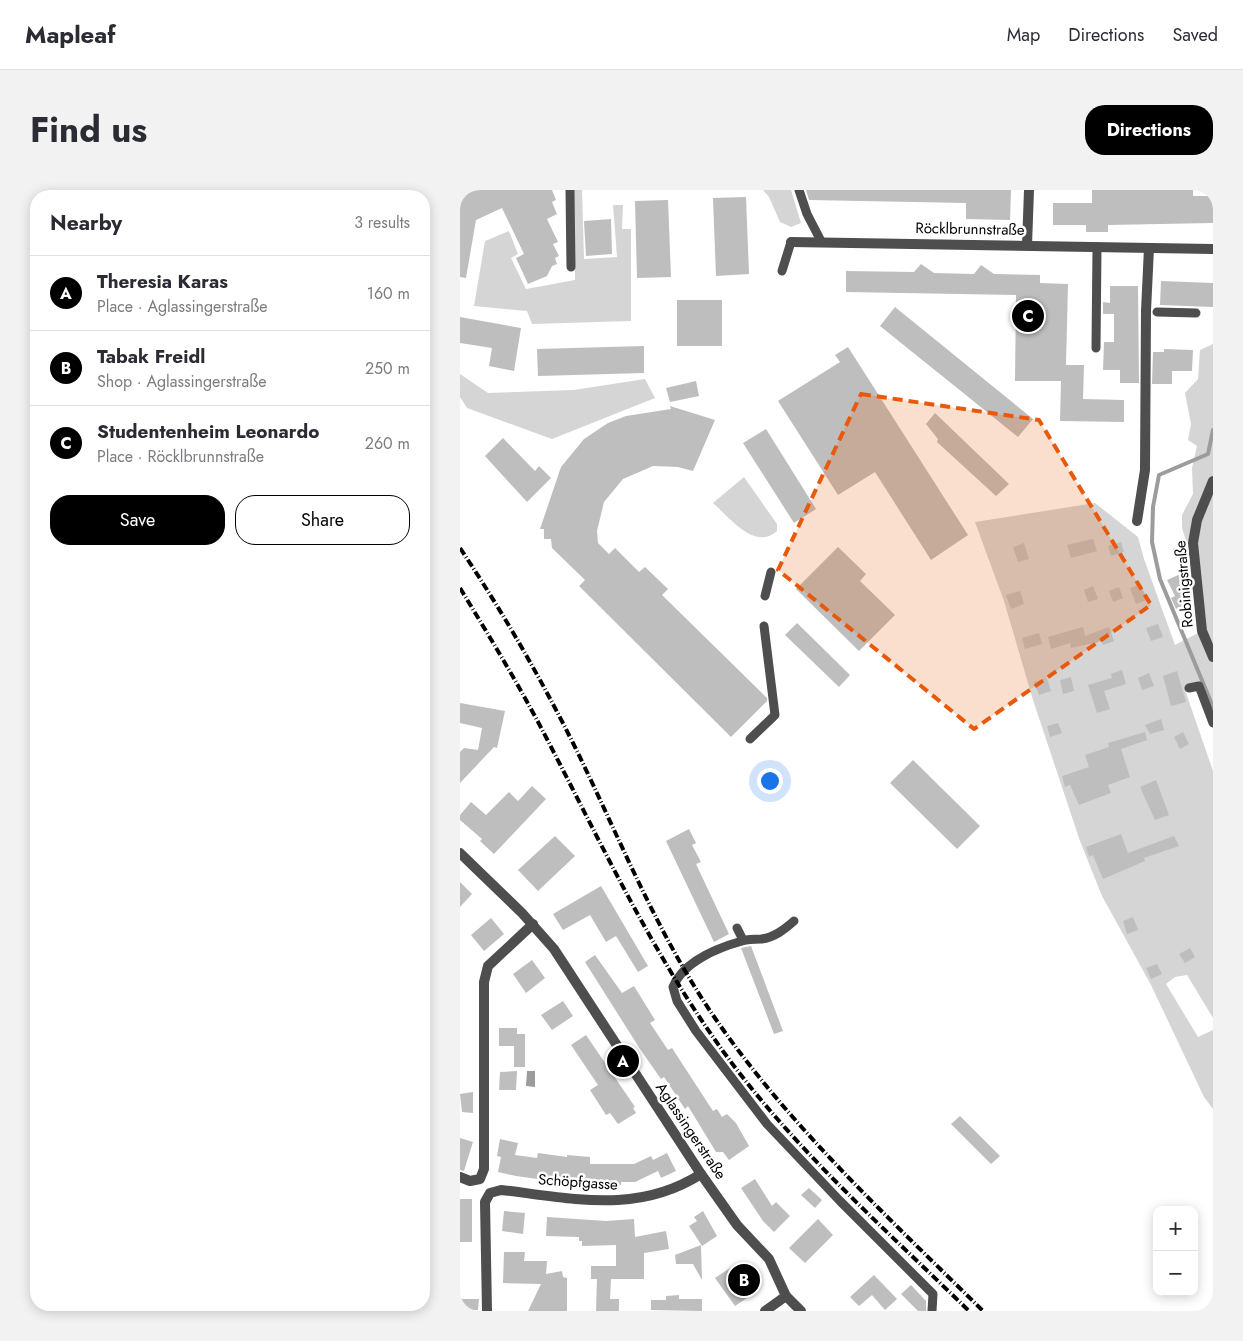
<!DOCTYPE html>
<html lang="en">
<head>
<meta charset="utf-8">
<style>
	:root { --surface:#fff; --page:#f2f2f3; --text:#2b2b33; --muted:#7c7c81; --line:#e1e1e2; --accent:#000 }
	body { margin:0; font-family:Jost,sans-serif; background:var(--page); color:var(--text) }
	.controls { position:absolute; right:15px; bottom:15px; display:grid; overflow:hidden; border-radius:10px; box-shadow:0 2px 12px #0003 }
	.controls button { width:45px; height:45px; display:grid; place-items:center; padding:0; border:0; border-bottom:1px solid var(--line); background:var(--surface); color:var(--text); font:25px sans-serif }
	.you { position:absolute; left:309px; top:590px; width:18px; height:18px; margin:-12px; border:4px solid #fff; border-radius:50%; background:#1a73e8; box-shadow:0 0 0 8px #1a73e833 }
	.badge { display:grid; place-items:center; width:32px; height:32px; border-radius:50%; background:var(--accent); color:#fff; font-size:16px; font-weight:700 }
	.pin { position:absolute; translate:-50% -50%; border:2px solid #fff; box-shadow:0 1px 5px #0006 }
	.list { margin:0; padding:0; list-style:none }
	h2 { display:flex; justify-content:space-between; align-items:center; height:65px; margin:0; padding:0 20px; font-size:21px }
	h2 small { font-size:16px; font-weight:400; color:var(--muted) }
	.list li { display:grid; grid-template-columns:32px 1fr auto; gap:15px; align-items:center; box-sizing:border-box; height:75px; padding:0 20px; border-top:1px solid var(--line) }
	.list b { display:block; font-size:19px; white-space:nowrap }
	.list p { margin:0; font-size:16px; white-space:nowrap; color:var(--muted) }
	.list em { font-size:16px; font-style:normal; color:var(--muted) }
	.actions { display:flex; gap:10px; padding:15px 20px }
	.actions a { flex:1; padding:11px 0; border:1px solid var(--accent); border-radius:20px; text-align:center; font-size:18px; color:var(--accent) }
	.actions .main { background:var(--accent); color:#fff }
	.map { position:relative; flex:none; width:753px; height:1121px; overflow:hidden; border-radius:20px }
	header { display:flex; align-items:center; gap:30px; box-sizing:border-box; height:70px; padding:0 25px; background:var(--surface); border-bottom:1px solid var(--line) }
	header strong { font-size:24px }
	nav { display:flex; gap:28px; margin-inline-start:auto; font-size:18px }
	.intro { display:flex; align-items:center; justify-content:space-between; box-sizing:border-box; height:120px; padding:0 30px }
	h1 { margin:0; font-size:35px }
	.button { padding:12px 22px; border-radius:20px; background:var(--accent); color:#fff; font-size:18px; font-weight:700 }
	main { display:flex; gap:30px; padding:0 30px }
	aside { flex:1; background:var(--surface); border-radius:20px; box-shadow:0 2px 12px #0003 }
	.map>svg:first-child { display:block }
	.green { fill:#d5d5d5 }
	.water { fill:#9c9c9c }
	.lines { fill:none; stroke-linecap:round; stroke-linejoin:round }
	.stream { stroke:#9c9c9c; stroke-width:4 }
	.building { fill:#bebebe }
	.lane { stroke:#4e4e4e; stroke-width:9 }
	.street { stroke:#4e4e4e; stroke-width:10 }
	.rail { stroke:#000; stroke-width:4; stroke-dasharray:8 2.5 1 2.5; stroke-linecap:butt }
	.marked { fill:#e8590c; fill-opacity:0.2; stroke:#e8590c; stroke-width:4; stroke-dasharray:10 6; stroke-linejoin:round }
	.labels { text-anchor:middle; stroke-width:5; stroke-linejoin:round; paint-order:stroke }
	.street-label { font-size:15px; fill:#000; stroke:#fff }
</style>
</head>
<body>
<header>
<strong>Mapleaf</strong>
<nav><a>Map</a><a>Directions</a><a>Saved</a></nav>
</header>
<div class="intro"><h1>Find us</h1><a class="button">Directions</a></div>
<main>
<aside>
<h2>Nearby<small>3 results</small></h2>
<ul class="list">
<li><span class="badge">A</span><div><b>Theresia Karas</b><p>Place · Aglassingerstraße</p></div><em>160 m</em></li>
<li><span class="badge">B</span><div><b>Tabak Freidl</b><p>Shop · Aglassingerstraße</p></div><em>250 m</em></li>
<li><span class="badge">C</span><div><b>Studentenheim Leonardo</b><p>Place · Röcklbrunnstraße</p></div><em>260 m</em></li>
</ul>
<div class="actions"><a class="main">Save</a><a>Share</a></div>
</aside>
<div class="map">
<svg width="753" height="1121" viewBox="0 0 753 1121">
	<rect width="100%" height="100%" fill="#fff"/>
	<g class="green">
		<polygon points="114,0 122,0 124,69 157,67 153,15 163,15 162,39 171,39 171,131 72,134 67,121 14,116 25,51 49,41 58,64 51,68 66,99 115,90"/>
		<polygon points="303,0 331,0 341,33 331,37 320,32 309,7"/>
		<polygon points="753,154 753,286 731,355 727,354 722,338 722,325 733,304 732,278 737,256 728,250 731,234 725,203 738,189 740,160"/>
		<polygon points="0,184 28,203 114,200 185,189 195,208 92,249 7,218 0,207"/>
		<path d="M284 287 317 334V341C295 361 270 328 253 313Z"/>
		<polygon points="753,291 753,533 739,496 725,500 753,581 753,828 727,785 715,787 706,794 738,847 753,840 753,919 744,907 691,795 642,706 620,651 573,510 544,411 515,332 635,313 678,347 684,369 715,455 742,441 733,353"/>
	</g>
	<polygon class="water" points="67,881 75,881 75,897 66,896"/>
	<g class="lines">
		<polyline class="stream" points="753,240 748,264 699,285 693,317 692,352 700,389 753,517"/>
	</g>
	<g class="building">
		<polygon points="2,0 92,0 96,10 92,12 97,24 87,29 98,52 93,54 99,66 95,68 97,74 92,76 87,86 68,94 56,68 64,64 42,18 16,30 6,88 0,87 0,6"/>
		<polygon points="346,0 551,0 550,30 506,29 506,13 349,10"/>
		<polygon points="632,0 733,0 733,6 753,6 753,33 648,35 648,42 626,42 626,35 593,35 593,13 632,13"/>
		<polygon points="286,7 289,84 256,86 253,8"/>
		<polygon points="208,10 211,87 177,88 175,11"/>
		<polygon points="151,29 152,64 126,66 124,31"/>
		<polygon points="461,74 474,83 514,84 521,75 534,84 580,85 580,93 608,94 606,175 624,175 623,209 664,210 664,232 600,231 601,191 555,191 556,105 386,102 386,81 454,82"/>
		<polygon points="701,91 753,93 753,117 700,115"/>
		<polygon points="650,96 678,96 679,193 660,193 660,180 643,180 644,152 654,152 654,124 643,124 643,112 650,113"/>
		<rect x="217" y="110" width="45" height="46"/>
		<polygon points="435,117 573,229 558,247 420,136"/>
		<polygon points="0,127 61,138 54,181 29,176 32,158 0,153"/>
		<polygon points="184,156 184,183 78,186 77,159"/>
		<polygon points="388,157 508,345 471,370 415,282 378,305 318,211 380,172 375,165"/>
		<polygon points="704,159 733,160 732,181 712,181 712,194 692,194 693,162 704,162"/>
		<polygon points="236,191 239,206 210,212 206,198"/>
		<polygon points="210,216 255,230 233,281 218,277 193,276 163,289 144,312 137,341 138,353 149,364 155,358 179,382 185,377 208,399 202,405 307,508 307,511 271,547 119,396 125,390 92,358 91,349 84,349 84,339 80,339 101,277 124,249 148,233 166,226 211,219"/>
		<polygon points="475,223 549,294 536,306 477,252 478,249 466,234"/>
		<polygon points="306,239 356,319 334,333 283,253"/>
		<polygon points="43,248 75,281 79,276 91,288 67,312 25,266"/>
		<polygon points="633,349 637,361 611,368 607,355"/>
		<polygon points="661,352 664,362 651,366 648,356"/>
		<polygon points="564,353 569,369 558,372 553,357"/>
		<polygon points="378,357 406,384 400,391 435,425 399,461 336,399"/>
		<polygon points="725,382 729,392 725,393 728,399 725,400 731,412 716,419 711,408 715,406 707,390"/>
		<polygon points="681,394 687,410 676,414 670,398"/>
		<polygon points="633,396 638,409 628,412 624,400"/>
		<polygon points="659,397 663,408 653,412 649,401"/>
		<polygon points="560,401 564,414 551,419 546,405"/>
		<polygon points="337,433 390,485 379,497 325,445"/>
		<polygon points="698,434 703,447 691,451 686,438"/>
		<polygon points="623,437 625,446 649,437 654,451 643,455 642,451 611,458 610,453 591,459 588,447"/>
		<polygon points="579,443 582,454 565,459 562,448"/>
		<polygon points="662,480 666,494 644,501 650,519 637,523 628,495 652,488 651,484"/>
		<polygon points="717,481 726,512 711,516 703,486"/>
		<polygon points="689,483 694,496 682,500 678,488"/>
		<polygon points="611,487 614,501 603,504 600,490"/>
		<polygon points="587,488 591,501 579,505 574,492"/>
		<polygon points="0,513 45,521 37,558 34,557 0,593 0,562 4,558 18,560 22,538 0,533"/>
		<polygon points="701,529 704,540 690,544 685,535"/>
		<polygon points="598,533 602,543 590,547 587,536"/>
		<polygon points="685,542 687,550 661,559 670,587 648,595 651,603 619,615 610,595 605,597 602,586 629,577 625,565 649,557 648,553"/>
		<polygon points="723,542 729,554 720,559 714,547"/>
		<polygon points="453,570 520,636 497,659 430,593"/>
		<polygon points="696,590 709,625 695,630 680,597"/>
		<polygon points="72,596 86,609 34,664 20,651 22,649 0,630 0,625 11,612 26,625 49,602 58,611"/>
		<polygon points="229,639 236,653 232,655 241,672 236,674 269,744 254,752 206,651"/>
		<polygon points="661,644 668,663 714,646 719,656 684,668 685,671 643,689 633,665 629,667 626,657"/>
		<polygon points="95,646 115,666 78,701 58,680"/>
		<polygon points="0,692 12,704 0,717"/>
		<polygon points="141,696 188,776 178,782 156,746 146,752 130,725 103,740 93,724"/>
		<polygon points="673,727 678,740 667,744 663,731"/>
		<polygon points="31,728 44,744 24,761 11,745"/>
		<polygon points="291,756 323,841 314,844 281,758"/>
		<polygon points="730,758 735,767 725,773 719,764"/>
		<polygon points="135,765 162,803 174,796 195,830 190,833 208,860 212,858 253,921 257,919 262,927 267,924 276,933 289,956 269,970 263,962 256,962 228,916 225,919 204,887 201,889 180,859 125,772"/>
		<polygon points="72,770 85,788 66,803 53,784"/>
		<polygon points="697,774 702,784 691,789 686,778"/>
		<polygon points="103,811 113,826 92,840 81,825"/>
		<polygon points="39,838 57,838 57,844 65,844 65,877 54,877 54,856 39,856"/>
		<polygon points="126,845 175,917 173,918 176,923 158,934 150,923 146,925 130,900 138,895 111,855"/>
		<polygon points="57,881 56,900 39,900 40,882"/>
		<polygon points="13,902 13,923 2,922 0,904"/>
		<polygon points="500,926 540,966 531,974 491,934"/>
		<polygon points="0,948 13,952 4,981 0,980"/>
		<polygon points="40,949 58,953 55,965 77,968 78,963 107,967 107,965 130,967 130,974 174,974 191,966 193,970 207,963 216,981 201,988 198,981 175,992 161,992 161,995 99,992 56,986 38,982 41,967 37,966"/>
		<polygon points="295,989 312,1016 316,1012 330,1026 314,1042 303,1031 281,998"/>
		<polygon points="349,998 362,1010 355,1018 341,1005"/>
		<rect x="0" y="1009" width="12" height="43"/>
		<polygon points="44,1021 65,1023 63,1044 42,1041"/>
		<polygon points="243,1021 257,1046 242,1056 229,1036 237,1031 234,1027"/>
		<polygon points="87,1027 146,1031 174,1029 175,1047 206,1041 209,1059 184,1063 184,1089 151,1089 150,1109 159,1109 159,1121 136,1121 137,1089 131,1089 131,1076 156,1076 156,1055 122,1056 122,1051 119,1051 119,1047 86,1046"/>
		<polygon points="358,1029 373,1045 345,1073 329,1058"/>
		<polygon points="241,1055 242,1090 233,1074 216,1074 215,1065"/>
		<polygon points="44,1062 65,1062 64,1071 87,1071 86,1084 102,1081 103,1087 107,1088 107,1121 68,1121 81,1094 43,1093"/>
		<polygon points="276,1074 296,1102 275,1116 255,1088"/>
		<polygon points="414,1085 437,1109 425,1120 412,1105 399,1116 390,1107"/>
		<polygon points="451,1095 466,1111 466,1121 458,1121 441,1104"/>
		<polygon points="219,1105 219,1109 242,1109 242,1121 191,1120 191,1110 206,1110 206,1106"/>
		<polygon points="0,1109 19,1109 18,1120 0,1120"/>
	</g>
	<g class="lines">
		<g class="lane">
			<polyline points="110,0 111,77"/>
			<polyline points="339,0 347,24 361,51"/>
			<polyline points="322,81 331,52"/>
			<polyline points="697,122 736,123"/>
			<polyline points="636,158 637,57"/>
			<polyline points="305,406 311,382"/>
			<polyline points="729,498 739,496 753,533"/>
			<polyline points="290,549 315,525 304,436"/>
			<path d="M334 731C325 739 314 748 301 749 295 749 288 749 282 751 257 758 223 772 213 797L217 811 236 841 307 934 380 1011 473 1104 472 1121"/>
			<polyline points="277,738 283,750"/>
		</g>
		<g class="street">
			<polyline points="331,52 753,59"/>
			<polyline points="567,55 569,0"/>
			<polyline points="753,291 737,330 733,353 742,441 753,467"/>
			<polyline points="677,331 685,280 686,121 689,58"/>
			<polyline points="0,663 62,723 94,759 241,984 277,1035 309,1069 326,1106 341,1121"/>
			<polyline points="0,987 10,991 20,989 24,979 24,792 28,776 73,734"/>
			<path d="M27 1121 25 1012 30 1003 41 1000C112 1008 177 1025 241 984"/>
			<polyline points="305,1121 326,1106"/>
		</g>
		<g class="rail">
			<path d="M0 358C42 421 79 485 113 553 159 646 197 745 257 831 332 939 430 1029 523 1121"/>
			<path d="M0 398C31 449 62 500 89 553 141 653 188 754 253 847 324 950 420 1034 509 1121"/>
		</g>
	</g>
	<path class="marked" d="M401 204 579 230 691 415 514 539 318 380Z"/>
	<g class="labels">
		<g class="street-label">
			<text transform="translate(510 39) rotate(1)" y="5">Röcklbrunnstraße</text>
			<text transform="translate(724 394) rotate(-95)" y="5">Robinigstraße</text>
			<text transform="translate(231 941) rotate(56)" y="5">Aglassingerstraße</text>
			<text transform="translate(118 992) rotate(4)" y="5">Schöpfgasse</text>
		</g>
	</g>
</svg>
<div class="controls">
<button>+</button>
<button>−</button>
</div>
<div class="you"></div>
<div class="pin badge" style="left:163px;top:871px">A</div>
<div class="pin badge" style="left:284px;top:1090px">B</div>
<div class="pin badge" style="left:568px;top:126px">C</div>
</div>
</main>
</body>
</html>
